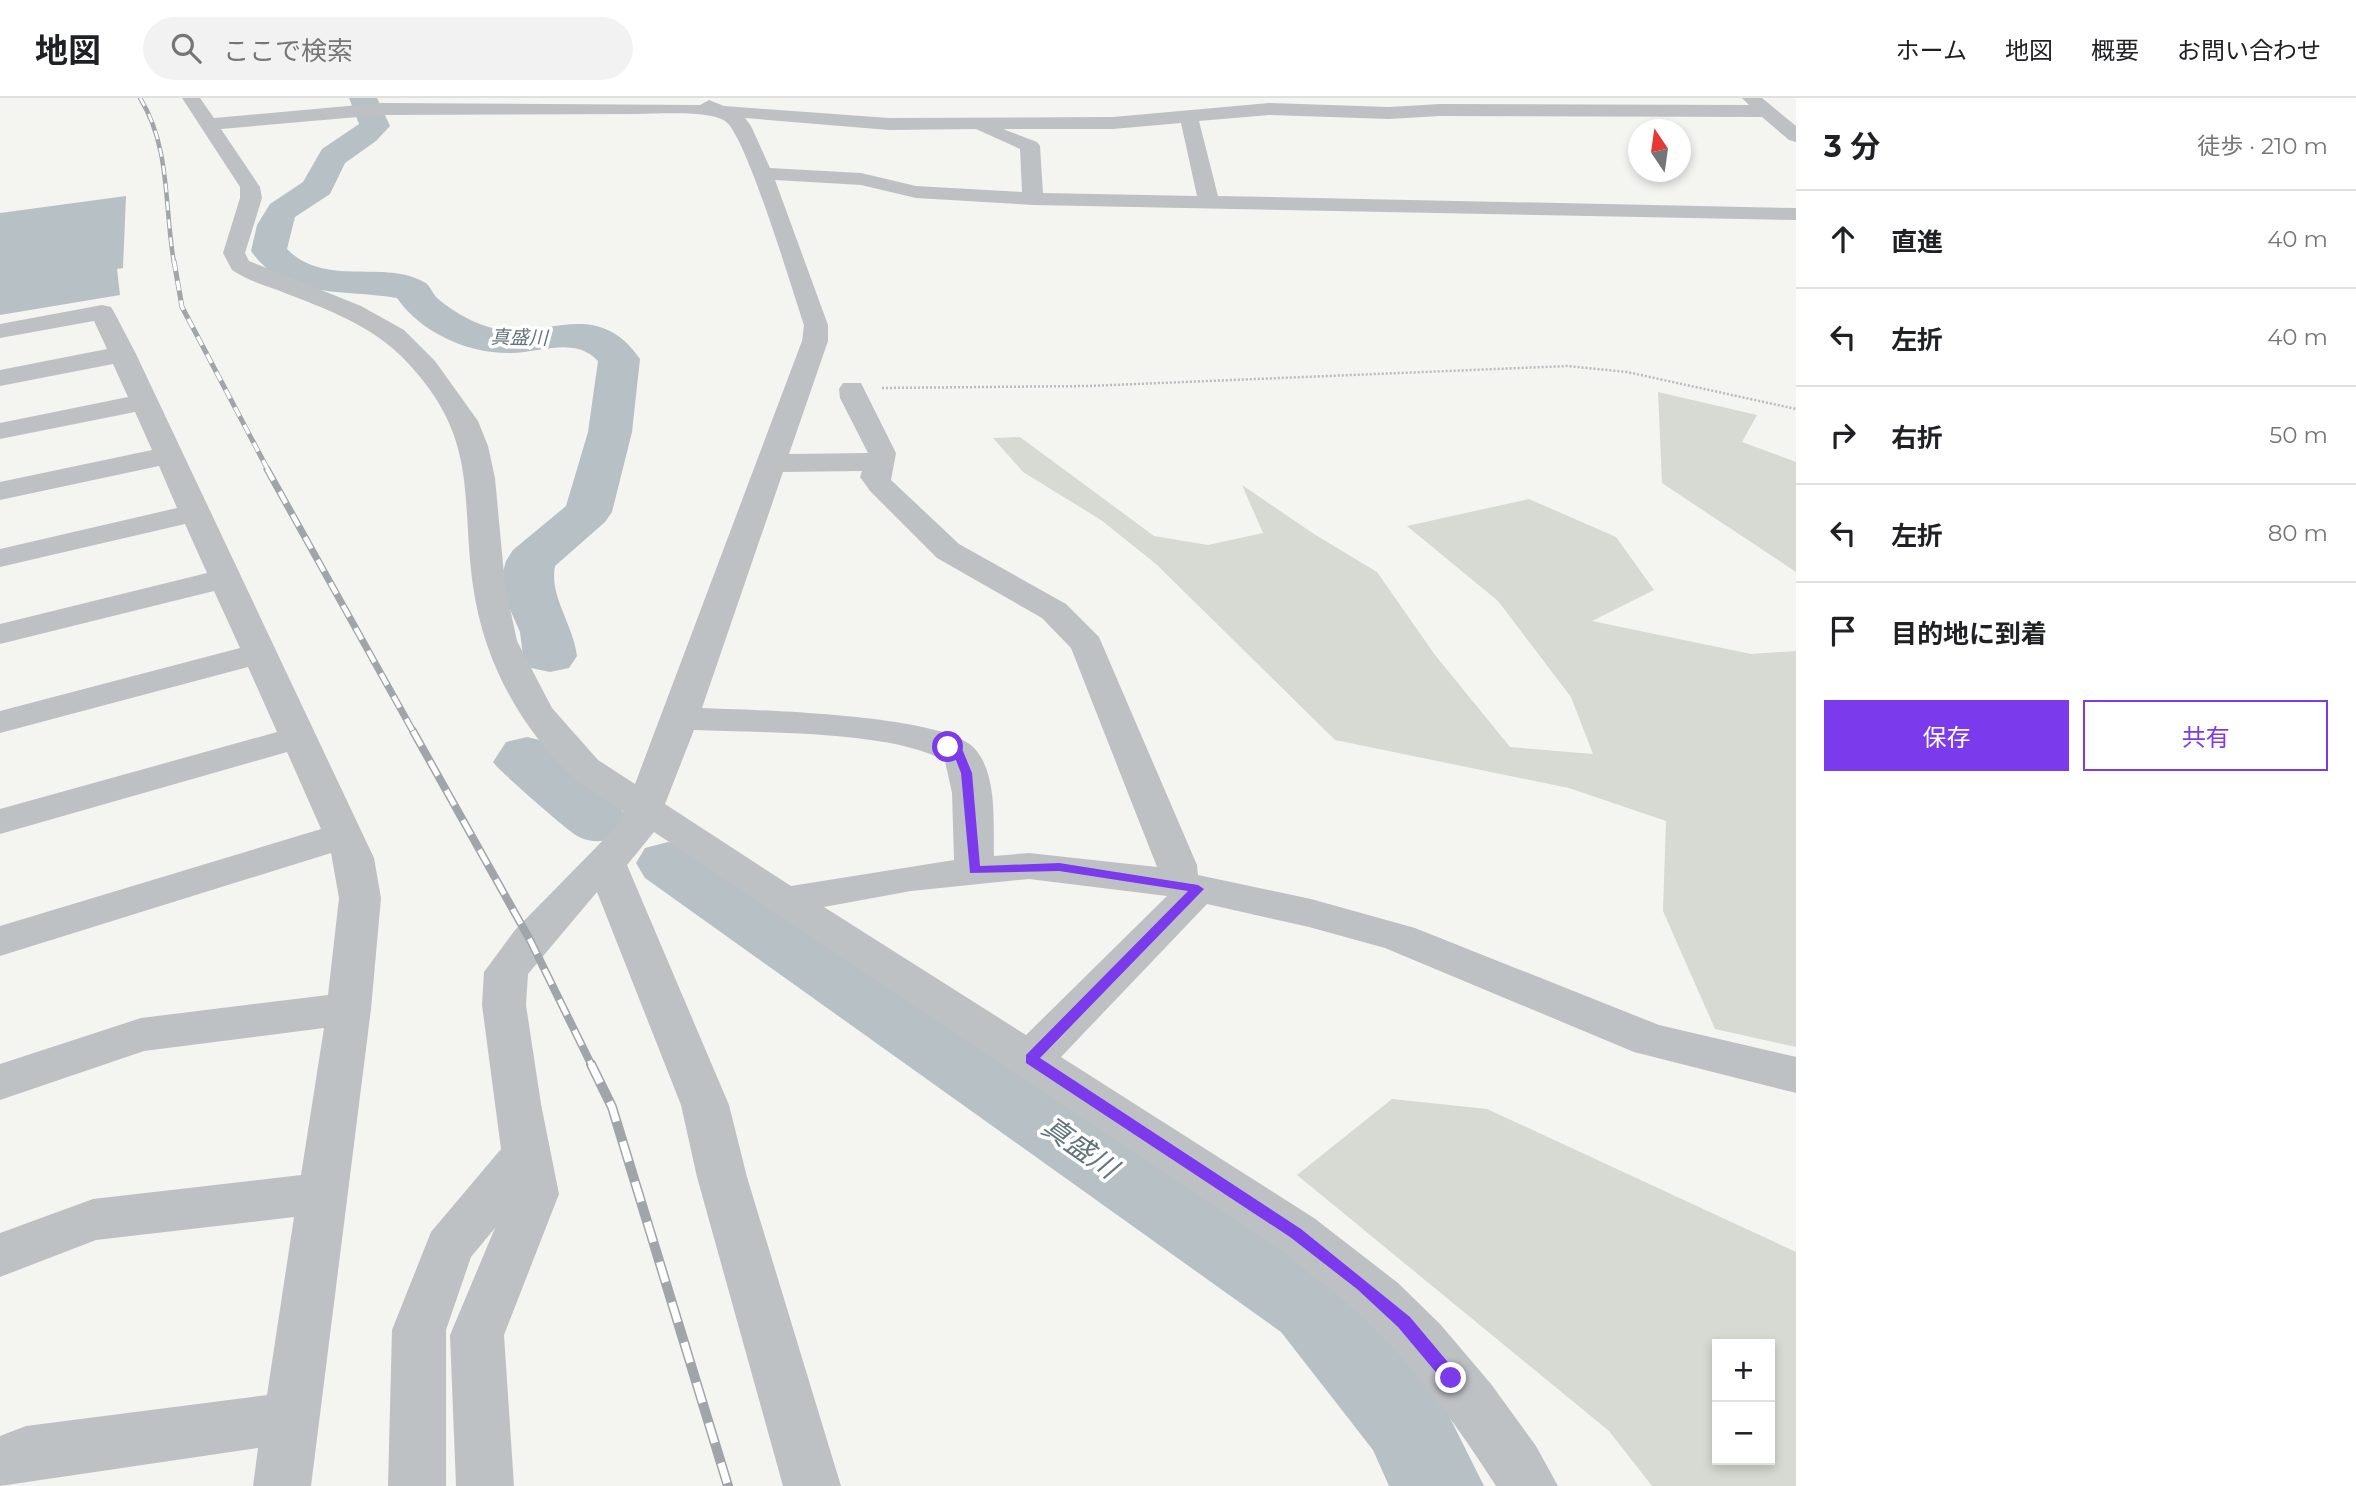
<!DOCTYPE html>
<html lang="ja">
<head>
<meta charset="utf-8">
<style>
	:root { --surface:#fff; --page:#f2f2f2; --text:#202124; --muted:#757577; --line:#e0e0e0; --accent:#7c3aed }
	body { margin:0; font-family:Montserrat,"Noto Sans JP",sans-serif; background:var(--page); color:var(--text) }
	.controls { position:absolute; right:21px; bottom:21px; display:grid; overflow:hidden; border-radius:0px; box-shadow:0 4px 10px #0003 }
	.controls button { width:63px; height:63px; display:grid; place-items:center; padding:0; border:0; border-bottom:2px solid var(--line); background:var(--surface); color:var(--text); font:35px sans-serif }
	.compass { position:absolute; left:1628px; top:21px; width:63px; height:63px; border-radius:50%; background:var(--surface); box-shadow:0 4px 10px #0003; rotate:347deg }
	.stop { position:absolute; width:21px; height:21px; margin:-16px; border:5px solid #7c3aed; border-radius:50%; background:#fff }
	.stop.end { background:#7c3aed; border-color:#fff; box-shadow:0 2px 7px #0008 }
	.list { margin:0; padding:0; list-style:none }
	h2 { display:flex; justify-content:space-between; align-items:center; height:91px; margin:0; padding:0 28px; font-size:30px }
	h2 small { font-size:23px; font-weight:400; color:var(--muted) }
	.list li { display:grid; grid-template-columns:46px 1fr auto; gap:21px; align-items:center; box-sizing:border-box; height:98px; padding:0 28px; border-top:2px solid var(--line) }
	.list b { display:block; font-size:26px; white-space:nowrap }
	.list em { font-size:23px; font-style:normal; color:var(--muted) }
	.actions { display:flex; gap:14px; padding:21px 28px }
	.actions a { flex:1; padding:16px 0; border:2px solid var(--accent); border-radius:0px; text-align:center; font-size:24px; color:var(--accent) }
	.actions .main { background:var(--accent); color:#fff }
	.icon { flex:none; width:38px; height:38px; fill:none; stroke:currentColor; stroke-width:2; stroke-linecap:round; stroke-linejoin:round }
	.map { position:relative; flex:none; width:1796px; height:1388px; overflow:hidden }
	header { display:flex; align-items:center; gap:42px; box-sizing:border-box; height:98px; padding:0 35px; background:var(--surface); border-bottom:2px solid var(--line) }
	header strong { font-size:33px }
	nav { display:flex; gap:38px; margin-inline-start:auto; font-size:24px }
	.search { width:490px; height:63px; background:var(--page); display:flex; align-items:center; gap:18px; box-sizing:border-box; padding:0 24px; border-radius:38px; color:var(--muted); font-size:26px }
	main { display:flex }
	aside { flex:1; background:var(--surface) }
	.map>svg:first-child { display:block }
	.green { fill:#d6dad2; fill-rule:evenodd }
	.water { fill:#b7c0c4 }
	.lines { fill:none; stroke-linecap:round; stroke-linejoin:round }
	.river { fill:#b7c0c4; fill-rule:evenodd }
	.path { stroke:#b9bbbd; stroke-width:2.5; stroke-dasharray:2 2; stroke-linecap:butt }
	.minor { fill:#bec1c4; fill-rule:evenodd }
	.rail-far4-casing { stroke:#9fa5a9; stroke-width:4.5 }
	.rail-far3-casing { stroke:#9fa5a9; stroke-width:5 }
	.rail-far2-casing { stroke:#9fa5a9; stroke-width:7 }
	.rail-far1-casing { stroke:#9fa5a9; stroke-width:8 }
	.rail-casing { stroke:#9fa5a9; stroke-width:10 }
	.rail-far4 { stroke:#fff; stroke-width:2.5; stroke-dasharray:9; stroke-linecap:butt }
	.rail-far3 { stroke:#fff; stroke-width:3.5; stroke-dasharray:10; stroke-linecap:butt }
	.rail-far2 { stroke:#fff; stroke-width:4.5; stroke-dasharray:13; stroke-linecap:butt }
	.rail-far1 { stroke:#fff; stroke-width:5; stroke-dasharray:17; stroke-linecap:butt }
	.rail { stroke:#fff; stroke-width:7; stroke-dasharray:21; stroke-linecap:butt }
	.route { fill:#7c3aed }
	.labels { text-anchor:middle; stroke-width:7; stroke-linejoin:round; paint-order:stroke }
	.far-water-label { font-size:19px; font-style:italic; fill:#63757b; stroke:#fff }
	.near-water-label { font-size:28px; font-style:italic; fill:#63757b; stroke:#fff }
</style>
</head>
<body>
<header>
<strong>地図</strong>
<div class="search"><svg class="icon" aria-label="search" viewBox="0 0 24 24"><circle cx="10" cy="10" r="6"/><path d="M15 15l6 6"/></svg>ここで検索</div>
<nav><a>ホーム</a><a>地図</a><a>概要</a><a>お問い合わせ</a></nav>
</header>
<main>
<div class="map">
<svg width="1796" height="1388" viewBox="0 0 1796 1388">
	<rect width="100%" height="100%" fill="#f4f4f1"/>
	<g class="green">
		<polygon points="1658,294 1757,317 1742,344 1796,364 1796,474 1662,385"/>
		<polygon points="1020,339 1154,438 1208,447 1263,435 1242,387 1314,436 1377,474 1435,557 1510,649 1593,656 1571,599 1498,503 1407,428 1529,401 1616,439 1654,492 1592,523 1751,556 1796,553 1796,949 1715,931 1663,813 1666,723 1569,690 1335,642 1156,466 1101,422 1023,374 993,340"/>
		<path d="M1392 1001 1487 1011 1796 1154V1388H1652L1609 1333 1297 1077ZM1770 1246V1362H1717V1246Z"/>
	</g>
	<polygon class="water" points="126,98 123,170 117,171 120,197 0,217 0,115"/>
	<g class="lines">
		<g class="river">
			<path d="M349 0H377L390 28 376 43 345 65 330 96 295 119 287 151C325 190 383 161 424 184 430 187 432 195 437 200 451 212 474 226 493 230 547 242 596 198 640 261L632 334 612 414 605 424 555 468C549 498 573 526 577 558L569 570 550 574 531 570 523 558 520 534 504 498 502 477 506 463 513 452 566 408 588 334 598 263C574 238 541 255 511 255 469 256 421 235 397 200 345 191 285 202 251 153L257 127 270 106 303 84 322 51 359 26Z"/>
			<path d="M527 639 548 644 556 659 621 711 630 725 621 739C606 743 594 746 579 739 570 735 499 673 493 664L506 644Z"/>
			<polygon points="668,744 691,750 838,851 1019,967 1341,1182 1437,1294 1484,1388 1389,1388 1373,1352 1281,1234 645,780 636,765 645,750"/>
		</g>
		<polyline class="path" points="882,290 1088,288 1567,268 1627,274 1796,311"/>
		<g class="minor">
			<path d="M182 0H200L214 20 381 5 700 7 709 2 724 8 889 20 1113 19 1269 5 1389 9 1440 6 1749 7 1742 0H1762L1796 28V44L1789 42 1762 19 1440 18 1389 21 1269 17 1199 23 1218 98 1796 110V122L1033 107 916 100 861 87 775 82 828 227V243L789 356 868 355 840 300 839 291 843 285H861L896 355 891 382 959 446 1066 506 1099 539 1197 767 1198 777 1311 801 1415 830 1659 927 1796 959V995L1634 954 1385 850 1309 829 1207 806 1061 959 1314 1120 1398 1185 1440 1226 1491 1286 1536 1348 1558 1388H1496C1460 1332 1421 1277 1374 1230 1344 1200 1310 1176 1278 1150L654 734 627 767 729 1007 747 1079 841 1388H783L697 1079 681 1007 597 794 528 876 526 907 541 1006 559 1096 504 1237 514 1388H456L450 1237 495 1130 471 1159 446 1232V1388H388L392 1232 431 1134 501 1051 482 907 484 874 515 832 618 727 623 713C607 702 586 691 571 677 518 627 483 560 473 488 461 402 478 345 415 273 379 230 336 215 285 195 267 188 248 183 232 172L223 155 240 100V89ZM635 16C657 16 708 12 725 23 746 36 793 195 804 227L802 243 635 686 598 662 552 610 517 543 505 487 495 380 488 348 478 323 435 263 404 232 361 208 249 163 245 155 262 100 260 89 221 31 381 17ZM745 20 889 32 976 31 1020 51 1022 94 916 88 861 75 770 70 751 28ZM1181 25 1197 98 1043 95 1040 48 1037 44 1003 31H1113ZM862 373 860 379 870 393 937 460 1042 520 1071 550 1157 769 1029 755 994 758C993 726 998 675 974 650 943 616 752 612 702 610L783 374ZM694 632C758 635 891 632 945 663L952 695 954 762 791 788 665 706ZM1029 781 1167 798 1026 937 824 809 911 793Z"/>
			<polygon points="102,207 111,209 114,214 136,256 374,760 381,800 371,911 311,1388 253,1388 258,1350 0,1388 0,1338 26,1328 267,1297 294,1119 96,1142 0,1179 0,1135 93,1101 301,1077 324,930 144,953 0,1002 0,966 141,920 328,897 339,800 331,755 0,858 0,828 321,731 287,654 0,736 0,711 277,634 248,569 0,635 0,613 240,550 214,493 0,546 0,526 207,475 185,426 0,469 0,451 177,410 159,368 0,402 0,384 152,352 135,314 0,341 0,325 128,299 113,266 0,288 0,272 107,251 94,223 0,240 0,226"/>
		</g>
		<g class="rail-far4-casing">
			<path id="rail-far4" d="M140 0C171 50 164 109 174 165"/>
		</g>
		<g class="rail-far3-casing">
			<polyline id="rail-far3" points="174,163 182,209 268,372"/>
		</g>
		<g class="rail-far2-casing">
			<polyline id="rail-far2" points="267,371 414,635"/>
		</g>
		<g class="rail-far1-casing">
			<polyline id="rail-far1" points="413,633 530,842 592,968"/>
		</g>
		<g class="rail-casing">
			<polyline id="rail" points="591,966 612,1009 728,1388"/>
		</g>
		<use href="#rail-far4" class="rail-far4"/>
		<use href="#rail-far3" class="rail-far3"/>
		<use href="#rail-far2" class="rail-far2"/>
		<use href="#rail-far1" class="rail-far1"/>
		<use href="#rail" class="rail"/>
	</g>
	<polygon class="route" points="948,645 963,653 972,675 980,768 1059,765 1198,787 1204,791 1040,960 1301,1131 1410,1219 1457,1275 1457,1285 1445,1285 1398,1229 1357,1191 1290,1139 1026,965 1026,957 1188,793 1059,773 970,775 961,675 954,657 942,649"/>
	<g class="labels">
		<g class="far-water-label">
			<text transform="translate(519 239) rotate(1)" y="7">真盛川</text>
		</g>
		<g class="near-water-label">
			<text transform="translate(1080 1049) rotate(35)" y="10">真盛川</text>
		</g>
	</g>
</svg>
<div class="controls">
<button>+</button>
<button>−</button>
</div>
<svg class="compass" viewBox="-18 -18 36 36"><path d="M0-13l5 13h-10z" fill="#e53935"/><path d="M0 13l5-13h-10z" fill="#757577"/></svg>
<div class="stop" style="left:948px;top:649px"></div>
<div class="stop end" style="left:1451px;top:1280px"></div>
</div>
<aside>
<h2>3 分<small>徒歩 · 210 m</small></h2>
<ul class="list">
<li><svg class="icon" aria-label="ahead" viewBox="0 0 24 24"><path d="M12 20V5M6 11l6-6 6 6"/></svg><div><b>直進</b></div><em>40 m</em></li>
<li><svg class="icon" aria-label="left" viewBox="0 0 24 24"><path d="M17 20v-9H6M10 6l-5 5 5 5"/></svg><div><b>左折</b></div><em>40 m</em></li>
<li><svg class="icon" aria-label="right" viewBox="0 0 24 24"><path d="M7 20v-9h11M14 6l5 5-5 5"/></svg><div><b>右折</b></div><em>50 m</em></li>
<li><svg class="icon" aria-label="left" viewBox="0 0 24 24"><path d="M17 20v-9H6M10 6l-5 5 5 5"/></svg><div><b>左折</b></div><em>80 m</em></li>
<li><svg class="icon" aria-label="arrive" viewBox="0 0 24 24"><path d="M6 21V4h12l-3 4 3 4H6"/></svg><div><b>目的地に到着</b></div></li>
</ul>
<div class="actions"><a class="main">保存</a><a>共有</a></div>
</aside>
</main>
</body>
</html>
